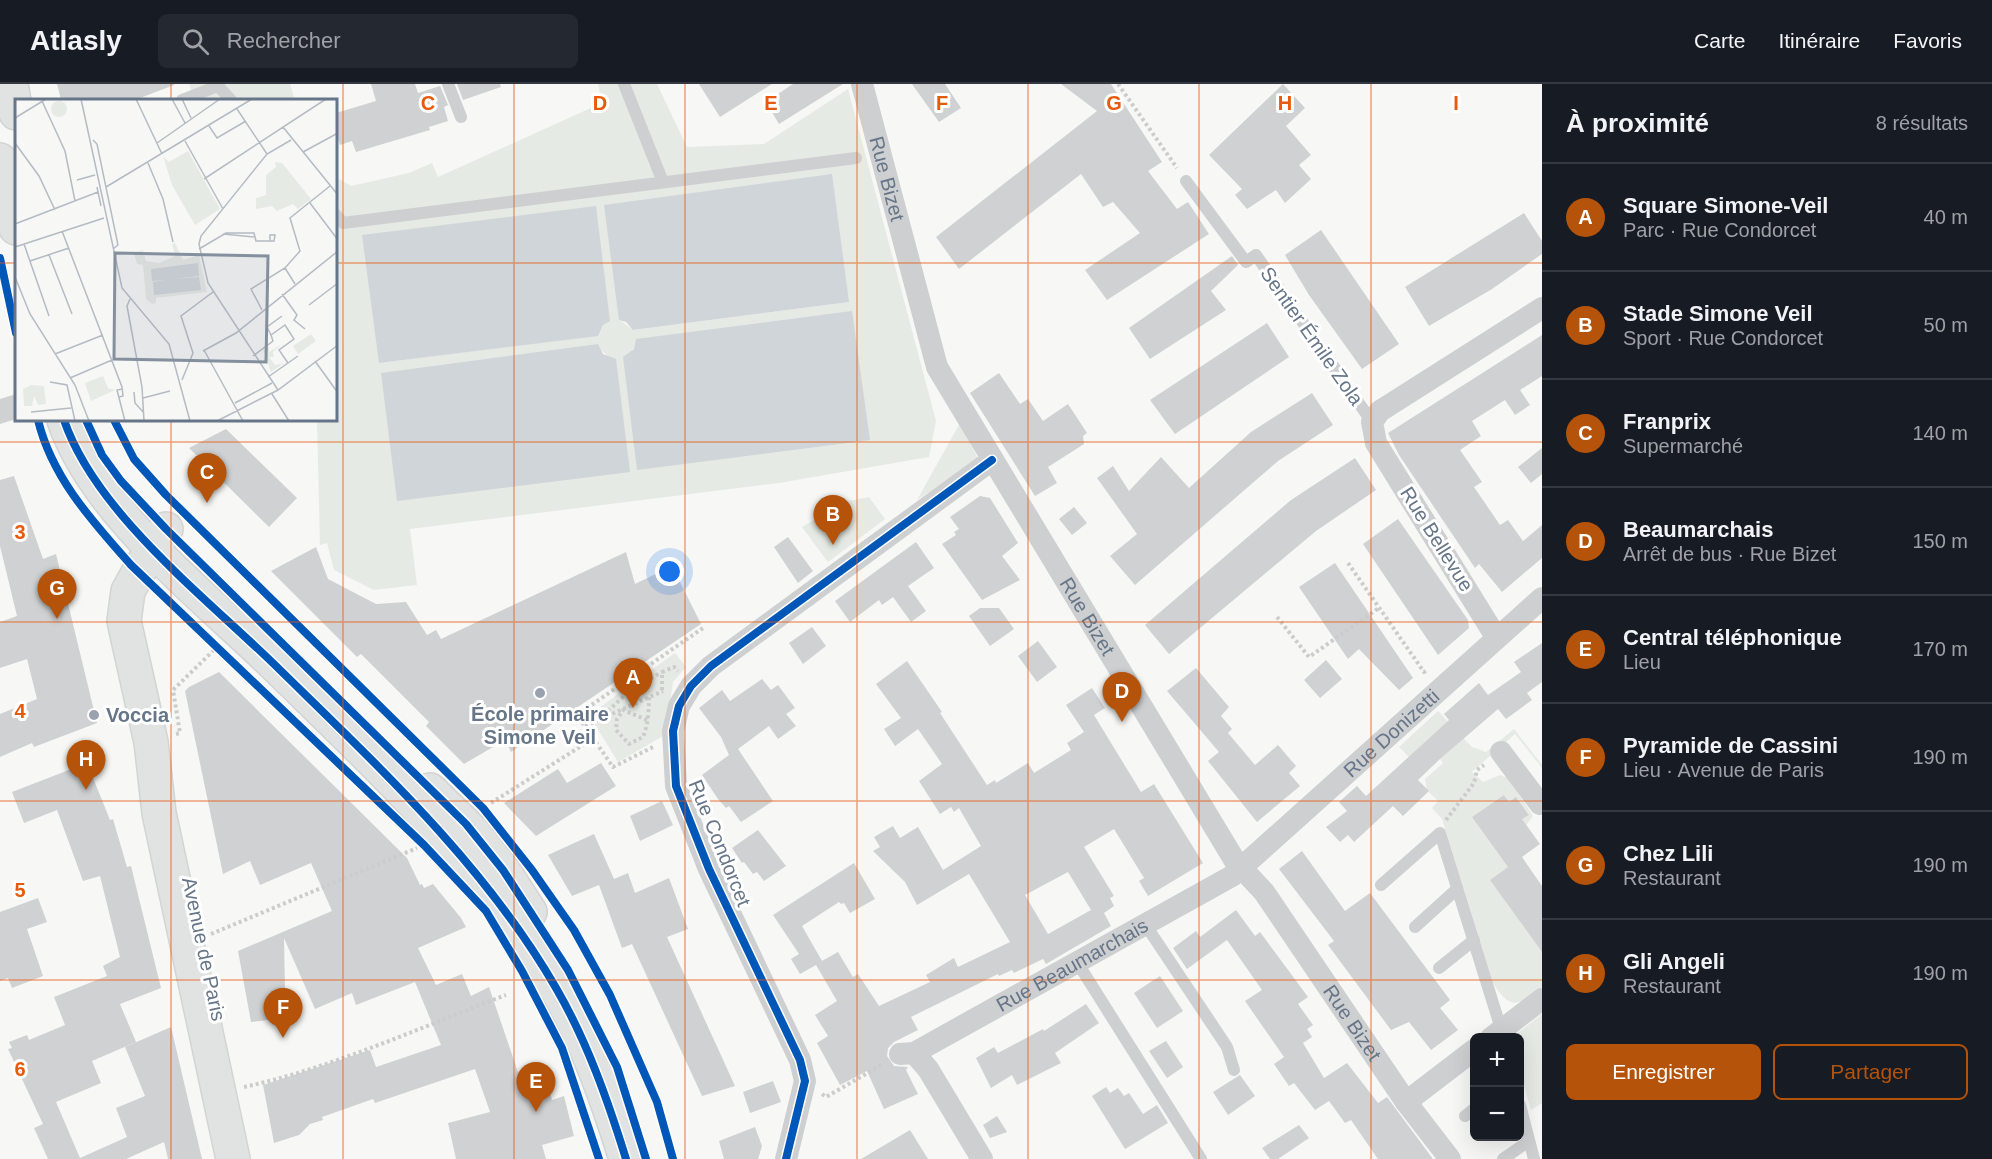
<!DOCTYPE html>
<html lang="fr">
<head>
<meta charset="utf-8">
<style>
	:root { --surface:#171b24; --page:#242831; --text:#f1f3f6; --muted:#9ea1a6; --line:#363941; --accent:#b45309 }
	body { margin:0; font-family:Helvetica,sans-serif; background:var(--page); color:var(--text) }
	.controls { position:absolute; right:18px; bottom:18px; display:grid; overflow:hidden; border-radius:9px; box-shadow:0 6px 24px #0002 }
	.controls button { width:54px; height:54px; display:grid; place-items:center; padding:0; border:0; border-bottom:2px solid var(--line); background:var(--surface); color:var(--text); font:30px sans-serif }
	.you { position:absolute; left:670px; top:488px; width:21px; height:21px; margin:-15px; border:4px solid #fff; border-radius:50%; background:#1a73e8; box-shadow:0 0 0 9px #1a73e833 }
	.badge { display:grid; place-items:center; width:39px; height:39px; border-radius:50%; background:var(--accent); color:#fff; font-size:20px; font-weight:700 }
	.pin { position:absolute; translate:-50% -50px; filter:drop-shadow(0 2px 3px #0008) }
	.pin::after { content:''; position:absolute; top:32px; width:21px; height:18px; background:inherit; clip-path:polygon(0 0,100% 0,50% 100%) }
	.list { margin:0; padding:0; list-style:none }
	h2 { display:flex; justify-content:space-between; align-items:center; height:78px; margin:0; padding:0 24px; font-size:26px }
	h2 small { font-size:20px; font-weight:400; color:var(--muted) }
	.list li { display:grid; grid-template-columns:39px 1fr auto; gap:18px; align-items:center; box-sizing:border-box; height:108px; padding:0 24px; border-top:2px solid var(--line) }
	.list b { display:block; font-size:22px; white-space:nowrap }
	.list p { margin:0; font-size:20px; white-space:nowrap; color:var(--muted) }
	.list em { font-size:20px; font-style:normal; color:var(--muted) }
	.actions { display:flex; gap:12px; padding:18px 24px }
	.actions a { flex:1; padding:14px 0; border:2px solid var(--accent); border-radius:9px; text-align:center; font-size:21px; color:var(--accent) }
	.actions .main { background:var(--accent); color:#fff }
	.icon { flex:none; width:33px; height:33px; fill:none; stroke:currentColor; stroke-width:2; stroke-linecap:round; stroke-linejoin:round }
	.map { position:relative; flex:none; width:1542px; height:1075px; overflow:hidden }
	header { display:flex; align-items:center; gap:36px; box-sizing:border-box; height:84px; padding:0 30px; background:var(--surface); border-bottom:2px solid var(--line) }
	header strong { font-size:28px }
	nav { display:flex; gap:33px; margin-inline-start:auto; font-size:21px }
	.search { width:420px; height:54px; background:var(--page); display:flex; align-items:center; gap:15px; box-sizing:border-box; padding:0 21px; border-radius:9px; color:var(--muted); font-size:22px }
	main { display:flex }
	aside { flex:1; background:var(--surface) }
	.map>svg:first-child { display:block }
	.green { fill:#e6eae4; fill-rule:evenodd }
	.water { fill:#cfd5d9 }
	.building { fill:#d0d1d2; fill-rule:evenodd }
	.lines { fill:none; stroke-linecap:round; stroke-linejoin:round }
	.secondary-casing { stroke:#d3d5d5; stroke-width:36 }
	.primary-casing { stroke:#d3d3d4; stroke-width:36 }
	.path { stroke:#cccccd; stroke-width:4; stroke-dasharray:3 3; stroke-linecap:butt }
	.lane { stroke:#cecfd1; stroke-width:12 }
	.street { stroke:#cecfd1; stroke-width:22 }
	.secondary { stroke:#e1e2e2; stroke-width:33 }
	.primary { stroke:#e1e2e2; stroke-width:33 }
	.cycleway-casing { stroke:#fff; stroke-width:11 }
	.cycleway { stroke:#0057b8; stroke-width:8 }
	.grid { fill:none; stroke:#e8590c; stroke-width:1.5; stroke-opacity:0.55 }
	.poi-dot { fill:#99a2ae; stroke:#fff; stroke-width:2 }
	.labels { text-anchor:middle; stroke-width:6; stroke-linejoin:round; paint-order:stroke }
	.street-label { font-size:20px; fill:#667587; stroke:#fff }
	.poi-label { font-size:20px; font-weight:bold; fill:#667587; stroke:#fff }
	.inset-road { fill:none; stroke:#b4bbc3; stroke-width:1.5 }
	.view { fill:#85909e; fill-opacity:0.15; stroke:#85909e; stroke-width:3 }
	.inset-edge { fill:none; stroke:#667587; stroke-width:3 }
	.grid-label { font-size:20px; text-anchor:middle; font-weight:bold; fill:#e8590c; stroke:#fff; stroke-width:6; stroke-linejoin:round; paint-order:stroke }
</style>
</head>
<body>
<header>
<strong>Atlasly</strong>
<div class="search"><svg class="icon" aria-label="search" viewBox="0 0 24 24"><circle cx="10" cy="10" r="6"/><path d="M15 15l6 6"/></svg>Rechercher</div>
<nav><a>Carte</a><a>Itinéraire</a><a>Favoris</a></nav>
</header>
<main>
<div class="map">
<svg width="1542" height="1075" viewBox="0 0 1542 1075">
	<rect width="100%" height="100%" fill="#f7f7f6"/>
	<g class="green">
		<polygon points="189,0 290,0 295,16 194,16"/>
		<path d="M598 0H657L687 63 764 60 848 5 936 337 929 373 779 399 410 445 417 501 374 506 334 486 327 459 320 461 317 336H336V93L351 102 409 89 432 79 438 93 602 19ZM849 218 634 246 619 236ZM603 241 598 251 379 279ZM636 261 637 386 628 271ZM600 265 609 273 397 417Z"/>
		<polygon points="960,339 979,377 917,416"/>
		<polygon points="869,413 885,435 828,478 802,443 848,417"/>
		<polygon points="675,569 686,583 673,598 665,651 618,678 589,631"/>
		<path d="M1438 627 1472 663 1486 668 1514 645 1542 681V684L1515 650 1472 688 1483 698 1500 691 1508 694 1533 732 1526 741 1522 735 1529 730 1517 714 1509 718 1504 711 1473 733 1508 783 1491 796 1542 868V903C1519 921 1511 928 1493 899L1442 735 1432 724 1438 717 1427 706 1425 695 1443 679 1440 675 1450 666 1435 649 1409 673 1399 663Z"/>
		<polygon points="1542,930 1542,1019 1531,1026 1520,987 1520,954 1513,953"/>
	</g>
	<g class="water">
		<polygon points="832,90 849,218 633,246 626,238 619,236 604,121"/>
		<polygon points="596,122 610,237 603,241 598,252 379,279 362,151"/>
		<polygon points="852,227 870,356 637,386 623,273 634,265 636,255"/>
		<polygon points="598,260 603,270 616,275 630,388 397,417 381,289"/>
	</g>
	<g class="building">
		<polygon points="57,0 174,0 174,1 135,16 61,16"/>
		<polygon points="371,0 415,0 418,9 440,2 448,21 444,23 448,37 429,43 430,46 356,68 352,57 340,61 336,49 336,29 376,17"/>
		<polygon points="457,0 500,0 501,3 463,16"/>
		<polygon points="699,0 772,0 720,33"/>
		<polygon points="793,0 843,0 779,40 766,18"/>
		<polygon points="912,0 945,0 961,24 939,38"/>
		<polygon points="1061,0 1111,0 1162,78 1148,87 1177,125 1188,118 1209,150 1107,216 1085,186 1140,149 1113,118 1103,123 1081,90 959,185 936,153 1097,27"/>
		<polygon points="1283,0 1305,24 1286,42 1311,71 1299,81 1311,95 1285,119 1276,106 1247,125 1235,111 1242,105 1209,71"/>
		<polygon points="1524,129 1542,157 1542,170 1492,205 1429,242 1405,203"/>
		<polygon points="1321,146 1399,260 1362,285 1309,211 1285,171"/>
		<polygon points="1232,172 1238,181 1211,207 1226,226 1150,275 1129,244"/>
		<polygon points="1267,239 1289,273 1175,350 1150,316"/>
		<polygon points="1542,251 1542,292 1520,306 1530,321 1515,331 1505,316 1472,337 1481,352 1460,366 1482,398 1474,403 1500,441 1508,436 1523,457 1542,441 1542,474 1502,508 1479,480 1475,484 1399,371 1388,349"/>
		<polygon points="999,289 1020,320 1028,315 1043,337 1068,320 1087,349 1083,352 1084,360 1048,383 1057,399 1035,412 970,309"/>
		<polygon points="1312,309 1333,341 1278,377 1135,501 1110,472 1137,450 1097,394 1113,382 1129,407 1161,373 1189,404 1251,348"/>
		<polygon points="16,310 16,335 0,340 0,315"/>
		<polygon points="226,345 297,414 269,443 189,364"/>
		<polygon points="1542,364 1542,390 1531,399 1518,383"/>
		<polygon points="1355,374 1376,406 1316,447 1169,570 1145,541 1291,416"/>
		<polygon points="14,392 43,475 56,470 97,639 34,663 32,659 0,673 0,630 37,615 27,575 0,584 0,538 17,532 0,462 0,396"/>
		<polygon points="980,412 990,414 1018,459 1002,472 1020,496 982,516 942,460 956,451 954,448 959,445 950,433"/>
		<polygon points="1074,423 1087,439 1072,451 1059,435"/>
		<polygon points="1398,435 1468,536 1469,544 1438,571 1363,460"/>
		<polygon points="788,453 813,487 798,499 774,463"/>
		<polygon points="916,458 934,484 908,502 926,527 911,538 893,513 882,521 879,516 850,538 835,517"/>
		<polygon points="316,463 328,495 376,520 406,518 427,551 436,546 441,555 626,468 635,500 672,482 701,540 511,668 505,656 464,680 426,642 429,638 361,570 357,573 271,487"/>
		<polygon points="1335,479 1413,594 1399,606 1359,565 1348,575 1299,503"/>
		<polygon points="980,524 999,524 1014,545 990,562 969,532"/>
		<polygon points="812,543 826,562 803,580 789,559"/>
		<polygon points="1038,557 1057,583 1037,598 1018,572"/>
		<polygon points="1542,559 1542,598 1527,609 1532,616 1506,635 1498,625 1440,675 1418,696 1429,707 1403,732 1393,722 1354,758 1348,751 1340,758 1326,743 1347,727 1339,718 1357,702 1366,712 1449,636 1444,630 1479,599 1488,611 1521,588 1514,578"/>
		<polygon points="1326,576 1342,595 1320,614 1304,596"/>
		<path d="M907 577 942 628 940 629 987 701 995 696 996 699 1028 679 1034 689 1071 666 1067 659 1084 648 1066 621 1092 604 1105 624 1094 631 1141 708 1154 700 1203 779 1148 812 1139 797 1144 794 1114 745 1084 763 1114 812 1110 814 1114 822 1104 829 1111 842 1046 880 1043 875 1014 889 1012 886 999 892 998 890 911 933 918 946 894 958 888 964 887 972 894 982 908 983 906 986 918 1010 884 1025 867 987 840 1001 817 959 828 952 815 931 837 917 816 881 800 890 791 875 799 870 773 831 854 779 875 815 850 829 844 819 841 820 839 818 802 842 822 877 820 878 838 868 853 893 858 890 879 922 930 898 926 891 954 874 958 883 1010 858 969 790 917 821 905 798 873 767 880 763 874 753 893 742 900 754 918 743 943 786 981 762 959 724 954 728 951 723 940 730 919 697 942 680 918 645 895 662 884 645 901 634 876 600ZM1068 788 1091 826 1048 850 1025 811Z"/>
		<polygon points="1196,584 1229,623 1221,632 1232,645 1228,649 1255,681 1278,661 1296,682 1289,689 1300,702 1257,738 1208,677 1219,668 1167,607"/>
		<polygon points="219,588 407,774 420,801 422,800 424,804 433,800 461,834 466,843 418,864 436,901 462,890 471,912 489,903 519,991 543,983 552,1016 564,1012 574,1052 542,1061 546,1075 456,1075 448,1039 490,1028 475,985 375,1019 373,1015 322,1033 323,1036 310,1040 299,1051 274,1059 263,1001 370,966 376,983 441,961 415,898 356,921 352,909 315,925 284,854 285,907 270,914 275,935 251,938 238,867 332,827 311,779 260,801 250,777 223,790 185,607 189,603"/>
		<polygon points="762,595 771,606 778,601 795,624 786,630 796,642 778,655 769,642 738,665 773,717 741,738 729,722 726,724 718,715 702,691 729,671 721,653 699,624 722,606 730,617"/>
		<polygon points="87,679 110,736 113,735 127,783 131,782 161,904 120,920 136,958 92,977 101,999 56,1018 80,1074 127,1053 116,1024 145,1012 125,963 171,943 202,1075 168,1075 164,1058 126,1075 48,1075 34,1044 43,1040 8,965 12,964 9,958 27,951 29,956 65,941 54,913 107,892 103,882 120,873 100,792 83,797 57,726 24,739 12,708"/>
		<polygon points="601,679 616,702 536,752 504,719 558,685 567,699"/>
		<polygon points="1504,711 1509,718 1516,713 1529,731 1522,735 1540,760 1522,773 1542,802 1542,868 1490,796 1508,783 1472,733"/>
		<polygon points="662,717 673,741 640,757 630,732"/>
		<polygon points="758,746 786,782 764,797 757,788 753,790 744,778 742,779 732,764"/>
		<polygon points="594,750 614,795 628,789 635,809 669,794 688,845 667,853 735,1002 702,1012 632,860 622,864 599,801 572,812 548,771"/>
		<polygon points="1302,767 1345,827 1370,809 1450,916 1440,924 1458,946 1431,966 1409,938 1391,946 1328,861 1334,857 1279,785"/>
		<polygon points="38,814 47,838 27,845 43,892 12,904 8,894 0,897 0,828"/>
		<polygon points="1236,826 1255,852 1260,848 1308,913 1298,920 1313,941 1307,945 1312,953 1303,959 1324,994 1347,979 1378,1019 1387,1013 1433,1075 1378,1075 1351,1036 1345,1039 1329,1017 1315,1026 1294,999 1289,1002 1274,980 1284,973 1245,917 1262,906 1227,856 1187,885 1173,864 1196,847 1200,853"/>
		<polygon points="1160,892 1183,927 1157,944 1134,909"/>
		<polygon points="1086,920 1099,939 1055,969 1061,979 1017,1001 1012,991 991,1004 976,974 994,963 998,969 1043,945 1044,947"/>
		<polygon points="1166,957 1183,983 1167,994 1149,967"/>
		<polygon points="1240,991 1255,1012 1228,1031 1213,1008"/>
		<polygon points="773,997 781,1018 750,1029 743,1008"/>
		<polygon points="1106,1003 1110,1009 1118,1004 1124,1012 1129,1009 1143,1030 1157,1021 1168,1039 1125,1065 1092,1012"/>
		<polygon points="997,1032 1007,1048 990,1054 983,1041"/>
		<polygon points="1299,1041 1309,1054 1278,1075 1270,1075 1262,1064"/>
		<polygon points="755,1043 762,1062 758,1075 724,1075 719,1057"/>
		<polygon points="910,1046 928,1075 861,1075"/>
	</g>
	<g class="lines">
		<g class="secondary-casing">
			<polyline id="secondary" points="166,445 152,464 128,507 124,537 151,658 159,729 233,1075"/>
		</g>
		<g class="primary-casing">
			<g id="primary">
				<polyline points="11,0 16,29"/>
				<polyline points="0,76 16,144"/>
				<path d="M64 336C96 430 208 515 278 584 379 683 485 781 556 904 587 957 608 1017 626 1075"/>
				<polyline points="430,706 472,747 503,786 530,828"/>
			</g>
		</g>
		<g class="path">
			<polyline points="1118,0 1177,84"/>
			<polyline points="1348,479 1424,588 1427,586"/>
			<polyline points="1277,533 1309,573 1379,524"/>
			<polyline points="662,606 662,588 674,583 678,587"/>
			<polyline points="608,633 608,627 628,608 662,588"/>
			<path d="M647 636 623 626 617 635 616 646 629 660 643 653C648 641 649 626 649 613"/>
			<polyline points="585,642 663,607"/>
			<polyline points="176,650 180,649 173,606 213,567"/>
			<polyline points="653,663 613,683 577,631 703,544"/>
			<polyline points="491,719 594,654"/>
			<polyline points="1446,736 1474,699 1477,686 1484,681"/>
			<polyline points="211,850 417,764"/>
			<path d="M244 1003C332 984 421 943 506 911"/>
			<polyline points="822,1010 826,1013 883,980"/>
		</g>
		<g class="lane">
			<polyline points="448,0 461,33"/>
			<polyline points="624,0 663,98"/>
			<polyline points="182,16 218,2 231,16"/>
			<polyline points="1186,97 1246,178 1256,171 1372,338"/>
			<polyline points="336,131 343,139 856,74"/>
			<polyline points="1381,801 1440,749 1502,948"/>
			<polyline points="1145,840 1227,963 1234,986"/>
			<polyline points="1415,843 1457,805"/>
			<polyline points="1077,878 1201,1075"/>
			<polyline points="1439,884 1474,856"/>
			<polyline points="1520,1021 1534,1075"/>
			<polyline points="1465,1032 1474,1025"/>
			<polyline points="1503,1075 1529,1057"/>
		</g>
		<g class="street">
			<path id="s1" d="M862 0 937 283 1235 777 1264 808 1406 1018 1450 1075"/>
			<polyline points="1496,553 1376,359 1372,338 1380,327 1542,224"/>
			<polyline points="1501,668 1540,720"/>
			<polyline points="1491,954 1542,915"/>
			<polyline points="914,969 928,985 982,1075"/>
			<path id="s2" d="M900 970 914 969 1232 792 1542 514"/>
			<polyline points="1406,1018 1474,966"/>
			<polyline points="786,1075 805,997 800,976 709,785 676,702 673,647 679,622 691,602 711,582 992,376"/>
		</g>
		<use href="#secondary" class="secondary"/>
		<use href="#primary" class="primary"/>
		<g class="cycleway-casing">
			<g id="cycleway">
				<polyline points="0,174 16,249"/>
				<path d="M38 336C52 394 93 438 131 481L424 761 486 827 522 887 562 964 599 1075"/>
				<path d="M64 336C96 430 208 515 278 584 379 683 485 781 556 904 587 957 608 1017 626 1075"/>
				<polyline points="86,336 102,371 121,397 166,445 466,740 503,786 568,886 617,983 646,1075"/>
				<polyline points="114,336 134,375 166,411 483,724 532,786 574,846 610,911 657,1018 673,1075"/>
				<polyline points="786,1075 805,997 800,976 709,785 676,702 673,647 679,622 691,602 711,582 992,376"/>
			</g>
		</g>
		<use href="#cycleway" class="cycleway"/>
	</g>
	<path class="grid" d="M171 0V16M343 0V1075M514 0V1075M685 0V1075M857 0V1075M1028 0V1075M1199 0V1075M1371 0V1075M0 179H16M336 179H1542M171 336V1075M0 358H1542M0 538H1542M0 717H1542M0 896H1542"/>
	<g class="poi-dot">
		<circle cx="540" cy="609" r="6"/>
		<circle cx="94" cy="631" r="6"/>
	</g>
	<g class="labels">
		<g class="street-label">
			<text dy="7" stroke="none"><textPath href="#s1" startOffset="98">Rue Bizet</textPath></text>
			<text transform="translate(1312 252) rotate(55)" y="7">Sentier Émile Zola</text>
			<text transform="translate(1437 455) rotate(58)" y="7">Rue Bellevue</text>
			<text dy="7" stroke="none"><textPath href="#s1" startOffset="584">Rue Bizet</textPath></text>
			<text dy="7" stroke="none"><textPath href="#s2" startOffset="592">Rue Donizetti</textPath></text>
			<text transform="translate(720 759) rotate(68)" y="7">Rue Condorcet</text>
			<text transform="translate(204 865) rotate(78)" y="7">Avenue de Paris</text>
			<text dy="7" stroke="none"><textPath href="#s2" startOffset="195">Rue Beaumarchais</textPath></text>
			<text dy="7" stroke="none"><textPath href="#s1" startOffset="1070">Rue Bizet</textPath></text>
		</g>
		<g class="poi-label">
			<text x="540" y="637">École primaire<tspan x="540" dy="23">Simone Veil</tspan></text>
			<text x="106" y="638" text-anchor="start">Voccia</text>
		</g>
	</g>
	<g transform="translate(15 15)">
		<rect width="322" height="322" fill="#f7f7f6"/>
		<path d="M36 10a8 8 0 1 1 16 0a8 8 0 1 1-16 0ZM173 52 205 110 180 126 157 86 148 57 154 63ZM260 63 267 64 296 100 283 110 278 105 262 112 257 107 241 110V99L251 96V76L261 68ZM160 144 168 161 184 156 192 193 141 199V204L137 205 131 200 128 166 122 165 119 154 128 151 131 162 144 164 160 157 157 145ZM296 235 301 242 283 255 278 247ZM267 245 258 253 259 258H254L260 266 269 264 256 273 248 251 254 247V253ZM88 277 93 289 100 291 76 302 70 284ZM16 286 29 287 31 305 23 306 19 297 17 307H9L8 290Z" fill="#e6eae4"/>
		<path d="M183 164 184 177 159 180 184 178 186 191 139 196 138 183 149 181 137 182 136 170Z" fill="#cfd5d9"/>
		<path class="inset-road" d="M66 0 107 189 154 245 175 322M121 0 147 55M157 0 170 24M167 0 176 19M27 2 50 52 60 102M222 10 252 55M0 19 31 0M194 27 202 39 231 22M268 28 323 96M78 41 82 45 103 146 98 150M170 42 208 110M0 44 24 77 40 111M142 44 205 0M288 53 323 34M133 64 148 100 158 143M189 80 311 0M62 81 80 76M82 88 86 107M91 88 237 0M295 104 323 141M0 125 83 93M47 132 107 288 108 297 104 298M208 135 239 138M9 145 34 217M0 148 89 119M184 150 211 134H239L241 142H259L260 136H255V142M34 156 57 215M15 162 54 149M270 169 280 185M0 178 15 215 60 286 74 322M267 195 282 216 279 221 290 230M115 200 112 207 127 288 129 322M294 206 323 184M247 211 236 190 270 169 285 152 275 119 315 87M267 217 252 228 256 236 270 226 279 240 264 251 273 264M189 251 228 322M188 252 221 234 323 152M40 255 88 236M238 257 258 242 256 236M300 262 323 294M253 278 283 257M55 279 97 261M167 281 178 254 166 217 198 193M35 283 52 286 60 322M107 290 102 291 110 322M263 291 193 184 184 145 186 137 252 55 276 41M119 293 120 304 129 314M257 295 274 322M128 299 155 292M220 304 257 284M16 313 56 309M202 322 263 291 323 246"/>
		<path class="view" d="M100 154 253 157 251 263 99 260Z"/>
		<rect width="322" height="322" class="inset-edge"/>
	</g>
	<g class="grid-label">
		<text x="428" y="26">C</text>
		<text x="600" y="26">D</text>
		<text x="771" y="26">E</text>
		<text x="942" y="26">F</text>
		<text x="1114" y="26">G</text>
		<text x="1285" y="26">H</text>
		<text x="1456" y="26">I</text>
		<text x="20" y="455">3</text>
		<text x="20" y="634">4</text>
		<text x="20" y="813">5</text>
		<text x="20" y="992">6</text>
	</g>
</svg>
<div class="controls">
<button>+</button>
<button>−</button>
</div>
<div class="you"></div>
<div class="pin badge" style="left:633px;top:624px">A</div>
<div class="pin badge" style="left:833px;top:461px">B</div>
<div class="pin badge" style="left:207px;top:419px">C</div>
<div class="pin badge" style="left:1122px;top:638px">D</div>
<div class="pin badge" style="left:536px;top:1028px">E</div>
<div class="pin badge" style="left:283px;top:954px">F</div>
<div class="pin badge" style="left:57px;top:535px">G</div>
<div class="pin badge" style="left:86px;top:706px">H</div>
</div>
<aside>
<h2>À proximité<small>8 résultats</small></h2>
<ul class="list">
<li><span class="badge">A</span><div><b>Square Simone-Veil</b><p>Parc · Rue Condorcet</p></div><em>40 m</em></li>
<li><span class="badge">B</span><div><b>Stade Simone Veil</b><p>Sport · Rue Condorcet</p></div><em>50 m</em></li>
<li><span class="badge">C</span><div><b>Franprix</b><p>Supermarché</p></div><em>140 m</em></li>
<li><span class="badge">D</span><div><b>Beaumarchais</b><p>Arrêt de bus · Rue Bizet</p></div><em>150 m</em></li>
<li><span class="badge">E</span><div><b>Central téléphonique</b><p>Lieu</p></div><em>170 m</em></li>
<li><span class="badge">F</span><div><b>Pyramide de Cassini</b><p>Lieu · Avenue de Paris</p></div><em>190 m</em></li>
<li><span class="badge">G</span><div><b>Chez Lili</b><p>Restaurant</p></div><em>190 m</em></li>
<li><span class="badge">H</span><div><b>Gli Angeli</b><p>Restaurant</p></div><em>190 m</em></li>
</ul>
<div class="actions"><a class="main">Enregistrer</a><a>Partager</a></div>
</aside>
</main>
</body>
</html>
